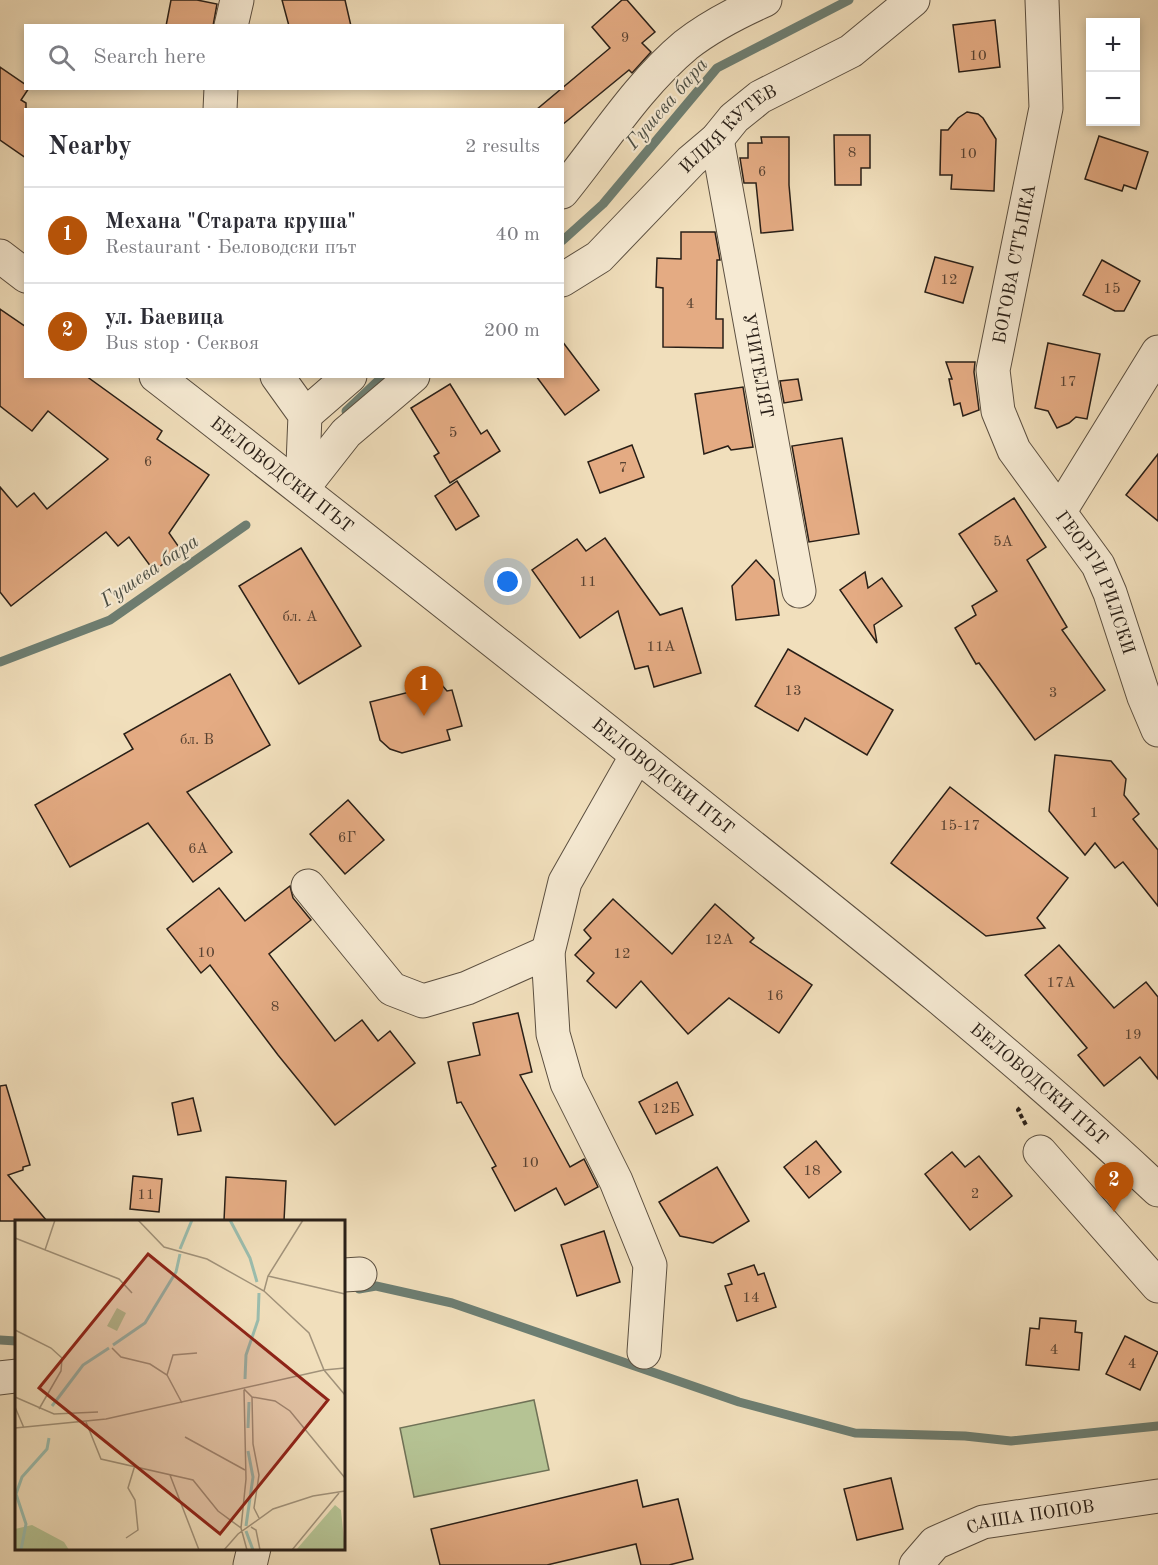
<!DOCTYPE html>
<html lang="en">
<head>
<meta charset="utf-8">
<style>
	:root { --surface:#fff; --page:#f7f7f7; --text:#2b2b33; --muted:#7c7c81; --line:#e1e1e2; --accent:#b45309 }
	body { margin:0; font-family:"Old Standard TT",serif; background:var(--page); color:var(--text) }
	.controls { position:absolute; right:18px; top:18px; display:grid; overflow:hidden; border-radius:0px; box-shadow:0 3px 9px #0003 }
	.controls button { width:54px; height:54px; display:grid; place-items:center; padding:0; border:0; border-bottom:2px solid var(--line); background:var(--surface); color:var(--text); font:30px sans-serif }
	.you { position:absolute; left:508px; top:582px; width:21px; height:21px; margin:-15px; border:4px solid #fff; border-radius:50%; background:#1a73e8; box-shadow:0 0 0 9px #1a73e833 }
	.badge { display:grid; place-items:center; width:39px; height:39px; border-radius:50%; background:var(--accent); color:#fff; font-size:20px; font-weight:700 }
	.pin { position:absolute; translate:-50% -50px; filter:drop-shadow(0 2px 3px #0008) }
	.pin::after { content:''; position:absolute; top:32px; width:21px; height:18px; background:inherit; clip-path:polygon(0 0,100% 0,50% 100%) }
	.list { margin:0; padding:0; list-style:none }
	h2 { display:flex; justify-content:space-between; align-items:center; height:78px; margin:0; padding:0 24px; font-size:26px }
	h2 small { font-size:20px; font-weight:400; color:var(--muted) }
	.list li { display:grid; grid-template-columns:39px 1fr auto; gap:18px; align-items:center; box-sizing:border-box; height:96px; padding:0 24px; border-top:2px solid var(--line) }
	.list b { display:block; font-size:22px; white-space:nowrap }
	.list p { margin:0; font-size:20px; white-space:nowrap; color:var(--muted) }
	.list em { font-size:20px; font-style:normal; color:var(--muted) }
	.icon { flex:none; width:33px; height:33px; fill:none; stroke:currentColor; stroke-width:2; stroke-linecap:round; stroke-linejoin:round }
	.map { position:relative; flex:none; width:1158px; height:1565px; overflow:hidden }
	.search { position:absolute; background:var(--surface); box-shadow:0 3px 9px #0003; left:24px; top:24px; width:540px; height:66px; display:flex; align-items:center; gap:15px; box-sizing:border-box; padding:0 21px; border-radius:0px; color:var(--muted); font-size:22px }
	.panel { position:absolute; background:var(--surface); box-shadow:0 3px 9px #0003; left:24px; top:108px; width:540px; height:270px; border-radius:0px }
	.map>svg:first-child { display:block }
	.green { fill:#b5c394; stroke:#6f7156; stroke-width:1.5 }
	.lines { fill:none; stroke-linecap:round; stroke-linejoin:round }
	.stream { stroke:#6d7e72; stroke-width:9 }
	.building { fill:#e4ab83; stroke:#291f17; stroke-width:1.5 }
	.minor-casing { stroke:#5b4f40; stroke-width:35 }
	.path { stroke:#291f17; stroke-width:4; stroke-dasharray:4.5 3; stroke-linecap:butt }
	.minor { stroke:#f6ead3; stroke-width:33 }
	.labels { text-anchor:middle; stroke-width:4.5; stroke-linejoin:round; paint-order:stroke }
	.number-label { font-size:15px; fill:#584232 }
	.street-label { font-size:18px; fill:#291f17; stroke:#f6ead3 }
	.water-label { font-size:20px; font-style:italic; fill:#4b4e44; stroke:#f6ead3 }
	.inset-river { fill:none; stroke:#9bbdae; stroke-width:3 }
	.inset-road { fill:none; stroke:#a1927a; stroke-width:1.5 }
	.view { fill:#8f2418; fill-opacity:0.15; stroke:#8f2418; stroke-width:3 }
	.inset-edge { fill:none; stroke:#291f17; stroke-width:3 }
</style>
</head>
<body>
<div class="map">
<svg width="1158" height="1565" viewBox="0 0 1158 1565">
	<rect width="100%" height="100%" fill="#f1dfbc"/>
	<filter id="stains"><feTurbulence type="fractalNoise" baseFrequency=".00333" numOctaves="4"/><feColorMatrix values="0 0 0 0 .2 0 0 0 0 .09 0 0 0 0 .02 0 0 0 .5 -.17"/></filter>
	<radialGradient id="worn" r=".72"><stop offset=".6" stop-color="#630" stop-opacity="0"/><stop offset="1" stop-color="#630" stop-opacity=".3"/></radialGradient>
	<polygon class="green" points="534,1400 549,1470 414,1497 400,1428"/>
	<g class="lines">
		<g class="stream">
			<polyline points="562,241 603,204 717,68 849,0"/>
			<polyline points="346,411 383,376"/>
			<polyline points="0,662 110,620 246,525"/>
			<polyline points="359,1289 376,1286 452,1303 739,1402 855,1433 965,1436 1011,1441 1158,1426"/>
			<polyline points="0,1340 16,1341"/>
		</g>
	</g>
	<g class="building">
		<polygon points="171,0 197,0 217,4 213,26 166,26"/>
		<polygon points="282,0 345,0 351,26 289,26"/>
		<polygon points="622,0 627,0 655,32 642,43 651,52 632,73 629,70 562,125 562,110 536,110 610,48 592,27"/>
		<polygon points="995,20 1000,67 959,72 953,25"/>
		<polygon points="0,67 26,85 26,88 29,88 21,100 26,103 26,158 0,140"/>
		<polygon points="967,112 978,114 983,118 996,139 994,191 951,189 952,175 940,175 941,130 948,130 958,118"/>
		<polygon points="834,135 870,135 870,168 861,168 861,185 835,185"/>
		<polygon points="1099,136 1148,152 1136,189 1124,185 1122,191 1085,179"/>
		<polygon points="761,137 789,137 789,185 793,230 761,233 756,183 744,183 740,158 748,158 748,143 762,143"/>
		<polygon points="681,232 715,232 720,260 717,260 716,319 723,319 723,348 663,347 663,288 656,287 657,258 681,259"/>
		<polygon points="935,257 973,267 963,303 925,292"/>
		<polygon points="1102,260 1140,281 1124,311 1115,311 1083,295"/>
		<polygon points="0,309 26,327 26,376 86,376 162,431 157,439 209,475 169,533 181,550 154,571 129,537 118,546 106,532 11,606 0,592 0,487 17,507 34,493 47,509 108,459 48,411 32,431 0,406"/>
		<polygon points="562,341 599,390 565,415 536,376 562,376"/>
		<polygon points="1048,343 1100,354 1087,419 1076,417 1069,423 1057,428 1048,411 1035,408"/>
		<polygon points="946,362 975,362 974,372 979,410 963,416 960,403 954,405 949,379 952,379"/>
		<polygon points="798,379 802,400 784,403 780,381"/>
		<polygon points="450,384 481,434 487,430 500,451 450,483 434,456 439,453 411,408"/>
		<polygon points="743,387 753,447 731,450 728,446 704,454 695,394"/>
		<polygon points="842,438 859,534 809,542 792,446"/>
		<polygon points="632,445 644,477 600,493 588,462"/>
		<polygon points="1158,454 1158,521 1126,495"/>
		<polygon points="457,481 479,516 456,530 435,496"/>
		<polygon points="1014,498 1046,547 1027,560 1067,627 1062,630 1105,690 1035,740 979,663 976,664 955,628 976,615 972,606 997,591 959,534"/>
		<polygon points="605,538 660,615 682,608 701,673 654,687 648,666 635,669 618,611 580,638 532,570 577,539 586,551"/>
		<polygon points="301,548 361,646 299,684 239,586"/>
		<polygon points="756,560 774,580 779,615 736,620 732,586"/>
		<polygon points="865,572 868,588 882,578 902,606 874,625 877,643 840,590"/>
		<polygon points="788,649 893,710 867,755 805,718 798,731 755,706"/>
		<polygon points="230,674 270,745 187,792 232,852 193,882 148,823 70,867 35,805 133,749 124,734"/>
		<polygon points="441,684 447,691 452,690 462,726 447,730 450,740 402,753 390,749 380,740 370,702"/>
		<polygon points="1055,755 1111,761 1126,779 1124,795 1139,814 1133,819 1158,850 1158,906 1123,862 1115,868 1095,843 1085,855 1049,811"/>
		<polygon points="950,787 1068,878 1037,918 1045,928 986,936 891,863"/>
		<polygon points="348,800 384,840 345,874 310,834"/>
		<polygon points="290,886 293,898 311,920 269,954 335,1041 362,1020 378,1041 390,1031 415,1063 335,1125 278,1055 210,965 201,973 167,929 219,888 245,921"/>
		<polygon points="613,899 672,954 715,904 754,938 750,942 812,985 779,1033 729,998 688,1034 641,981 616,1008 587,981 594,973 575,955 591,938 584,930"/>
		<polygon points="1059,945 1114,1008 1146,982 1158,997 1158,1079 1140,1057 1104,1086 1078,1055 1087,1048 1025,975"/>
		<polygon points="518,1013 532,1072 520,1075 570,1167 584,1159 598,1187 565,1205 556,1188 515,1211 492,1168 496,1166 461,1102 457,1103 448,1062 480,1055 473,1023"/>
		<polygon points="677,1082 693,1115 656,1134 639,1102"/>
		<polygon points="6,1085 30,1165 23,1167 23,1170 8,1175 47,1221 0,1221 0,1086"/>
		<polygon points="193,1098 201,1131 178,1135 172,1103"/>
		<polygon points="816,1141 841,1172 809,1198 784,1167"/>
		<polygon points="952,1152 965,1167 979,1156 1012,1196 970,1230 925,1174"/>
		<polygon points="717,1167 749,1221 713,1243 680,1236 659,1202"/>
		<polygon points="133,1176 162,1179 159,1212 130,1209"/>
		<polygon points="226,1177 286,1181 284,1221 224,1221"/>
		<polygon points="604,1231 620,1282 577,1296 561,1245"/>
		<polygon points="754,1265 758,1275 764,1273 776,1307 737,1321 725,1286 732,1284 728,1274"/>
		<polygon points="1040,1318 1076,1321 1075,1332 1082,1333 1079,1370 1026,1365 1030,1328 1039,1329"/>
		<polygon points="1125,1336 1158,1352 1140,1390 1106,1374"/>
		<polygon points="891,1478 903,1529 857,1540 844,1489"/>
		<polygon points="637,1480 643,1507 678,1499 693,1559 669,1565 641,1565 636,1544 547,1565 440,1565 431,1529"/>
	</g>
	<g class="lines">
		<g class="minor-casing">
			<g id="minor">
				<path id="s1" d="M1042 0 1046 108 993 370 998 411 1014 450 1098 565 1110 593 1144 697 1158 730"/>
				<polyline points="231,26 237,0"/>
				<polyline points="220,110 221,88"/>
				<path id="s2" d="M717 139 799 591"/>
				<path d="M562 192C602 143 637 86 686 45 709 27 738 12 765 0"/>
				<polyline points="0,256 26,276"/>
				<path id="s3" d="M562 280 599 257 691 161 717 139 734 118 760 97 851 51 913 0"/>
				<path id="s4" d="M156 376C334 514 510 654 686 794 847 922 1008 1049 1158 1190"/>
				<polyline points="277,376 305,415 302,489"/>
				<polyline points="305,415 350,376"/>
				<polyline points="302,489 346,433 413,376"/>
				<polyline points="1060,511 1158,352"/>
				<polyline points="637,755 565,882 548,952 553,1034 567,1083 616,1181 650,1265 644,1352"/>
				<polyline points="308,886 392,989 423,1001 467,988 548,952"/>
				<polyline points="1040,1152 1158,1286"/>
				<polyline points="344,1275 360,1274"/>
				<polyline points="0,1378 16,1376"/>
				<polyline points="250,1565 254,1548"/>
				<path id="s5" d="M916 1565 935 1543 983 1522 1158 1496"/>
			</g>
		</g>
		<polyline class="path" points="1020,1108 1018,1110 1026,1125"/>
		<use href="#minor" class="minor"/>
	</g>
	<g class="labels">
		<g class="number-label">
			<text x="625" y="42">9</text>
			<text x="978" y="60">10</text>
			<text x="852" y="157">8</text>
			<text x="968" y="158">10</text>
			<text x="762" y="176">6</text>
			<text x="949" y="284">12</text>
			<text x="1112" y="293">15</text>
			<text x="690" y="308">4</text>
			<text x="1068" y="386">17</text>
			<text x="453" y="437">5</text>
			<text x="148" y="466">6</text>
			<text x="623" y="472">7</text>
			<text x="1003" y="546">5А</text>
			<text x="588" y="586">11</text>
			<text x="300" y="621">бл. A</text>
			<text x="661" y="651">11А</text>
			<text x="793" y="695">13</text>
			<text x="1053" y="697">3</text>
			<text x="197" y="744">бл. B</text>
			<text x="1094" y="817">1</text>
			<text x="960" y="830">15-17</text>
			<text x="347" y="842">6Г</text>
			<text x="198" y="853">6А</text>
			<text x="719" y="944">12А</text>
			<text x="206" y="957">10</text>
			<text x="622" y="958">12</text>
			<text x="1061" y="987">17А</text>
			<text x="775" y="1000">16</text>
			<text x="275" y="1011">8</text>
			<text x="1133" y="1039">19</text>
			<text x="666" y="1113">12Б</text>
			<text x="530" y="1167">10</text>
			<text x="812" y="1175">18</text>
			<text x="975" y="1198">2</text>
			<text x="146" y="1199">11</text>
			<text x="751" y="1302">14</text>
			<text x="1054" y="1354">4</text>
			<text x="1132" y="1368">4</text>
		</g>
		<g class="street-label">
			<text dy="6" stroke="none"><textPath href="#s3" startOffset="226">ИЛИЯ КУТЕВ</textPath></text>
			<text transform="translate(1014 264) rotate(-79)" y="6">БОГОВА СТЪПКА</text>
			<text dy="6" stroke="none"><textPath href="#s2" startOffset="230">УЧИТЕЛЯТ</textPath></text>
			<text dy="6" stroke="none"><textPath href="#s4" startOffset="160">БЕЛОВОДСКИ ПЪТ</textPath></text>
			<text dy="6" stroke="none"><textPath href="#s1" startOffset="616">ГЕОРГИ РИЛСКИ</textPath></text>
			<text dy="6" stroke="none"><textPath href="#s4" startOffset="646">БЕЛОВОДСКИ ПЪТ</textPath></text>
			<text dy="6" stroke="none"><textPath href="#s4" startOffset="1132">БЕЛОВОДСКИ ПЪТ</textPath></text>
			<text dy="6" stroke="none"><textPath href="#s5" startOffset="129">САША ПОПОВ</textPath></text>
		</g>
		<g class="water-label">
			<text transform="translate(666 103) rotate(-49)" y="7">Гушева бара</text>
			<text transform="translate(149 570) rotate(-34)" y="7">Гушева бара</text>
		</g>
	</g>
	<g transform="translate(15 1220)">
		<rect width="330" height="330" fill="#f1dfbc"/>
		<path d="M102 88 111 93 102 111 92 106ZM320 285 326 290 330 330H281ZM17 305 49 322 54 330H0V309Z" fill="#b5c394"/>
		<path class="inset-river" d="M215 0 235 38 242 62M165 29 177 0M98 125 130 103 161 52 165 34M230 159 231 135 243 100 244 73M37 186 68 145 94 128M233 208 234 182M231 306 238 257 233 231M231 311 238 330M6 330 11 304 1 274 7 257 32 229 34 218"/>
		<path class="inset-road" d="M123 0 149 27 192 39 249 71 294 113 309 150 330 175M0 18 104 59 117 73M30 30 40 0M253 56 330 74M249 71 253 56 288 0M0 110 36 128 47 138 46 151 24 189M97 128 106 137 135 144 152 155 167 183M309 150 330 148M152 155 158 135 182 133M229 169 237 177 260 181 275 191 330 258M0 177 39 194 83 192M237 177 238 224 244 255 239 288 244 298M0 187 9 208M71 202 86 239 178 260 203 291 226 308 232 330M0 208 91 199 309 150M170 217 230 250M155 255 184 330M236 307 241 310 245 330M226 308 231 259 229 170M111 318 123 310 120 280 113 268 120 245M209 330 223 314 258 289 298 276 330 271M277 330 324 273"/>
		<path class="view" d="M133 34 313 180 205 314 24 168Z"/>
		<rect width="330" height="330" class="inset-edge"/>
	</g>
	<rect width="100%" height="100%" filter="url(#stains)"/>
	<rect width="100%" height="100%" fill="url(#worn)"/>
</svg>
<div class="controls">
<button>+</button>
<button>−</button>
</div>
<div class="you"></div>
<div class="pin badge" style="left:424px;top:716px">1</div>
<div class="pin badge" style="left:1114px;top:1212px">2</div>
<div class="search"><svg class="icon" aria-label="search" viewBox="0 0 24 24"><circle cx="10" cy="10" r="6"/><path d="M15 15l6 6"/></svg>Search here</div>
<section class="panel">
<h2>Nearby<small>2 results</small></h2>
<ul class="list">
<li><span class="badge">1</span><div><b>Механа &quot;Старата круша&quot;</b><p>Restaurant · Беловодски път</p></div><em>40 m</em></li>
<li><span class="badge">2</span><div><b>ул. Баевица</b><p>Bus stop · Секвоя</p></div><em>200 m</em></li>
</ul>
</section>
</div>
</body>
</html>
